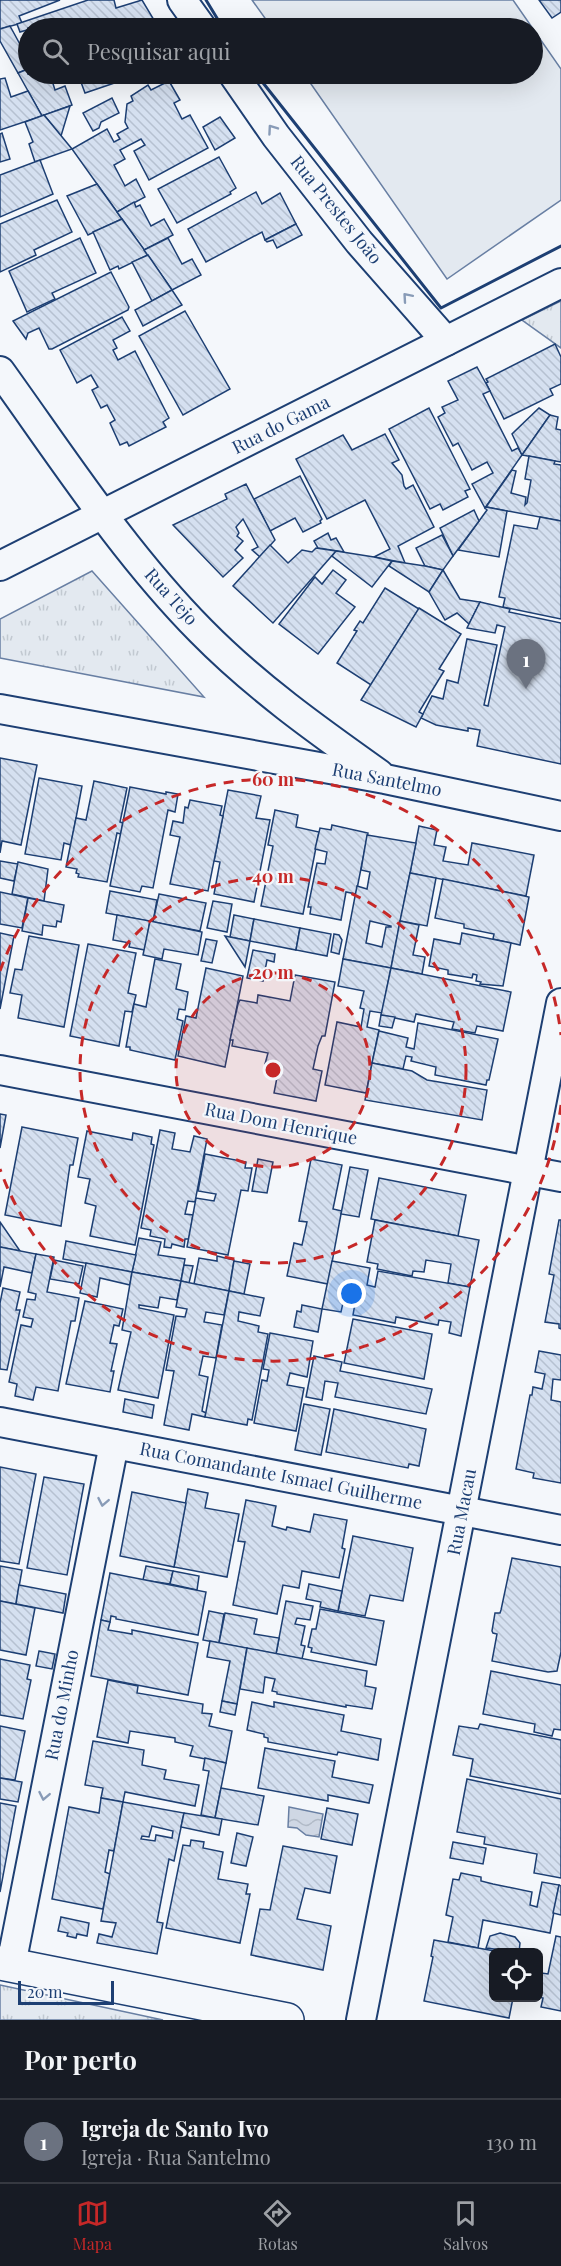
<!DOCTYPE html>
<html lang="pt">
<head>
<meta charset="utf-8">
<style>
	:root { --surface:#171b24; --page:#20242c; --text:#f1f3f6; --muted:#9ea1a6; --line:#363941; --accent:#c62828 }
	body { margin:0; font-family:"Playfair Display",serif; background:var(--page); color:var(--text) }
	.controls { position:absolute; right:18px; bottom:18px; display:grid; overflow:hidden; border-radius:9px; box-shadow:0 6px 24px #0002 }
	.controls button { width:54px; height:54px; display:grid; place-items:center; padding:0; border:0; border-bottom:2px solid var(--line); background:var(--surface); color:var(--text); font:30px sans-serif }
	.scale { position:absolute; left:18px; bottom:15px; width:96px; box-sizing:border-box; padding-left:6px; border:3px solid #1d3f73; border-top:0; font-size:16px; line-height:21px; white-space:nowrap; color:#1d3f73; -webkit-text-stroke:4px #f4f7fb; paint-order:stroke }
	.you { position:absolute; left:352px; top:1294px; width:21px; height:21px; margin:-15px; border:4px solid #fff; border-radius:50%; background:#1a73e8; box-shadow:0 0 0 9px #1a73e833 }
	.badge { display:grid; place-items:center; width:39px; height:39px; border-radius:50%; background:var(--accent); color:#fff; font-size:20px; font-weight:700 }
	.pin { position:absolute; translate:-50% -50px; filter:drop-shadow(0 2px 3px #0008) }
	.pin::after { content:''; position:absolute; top:32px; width:21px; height:18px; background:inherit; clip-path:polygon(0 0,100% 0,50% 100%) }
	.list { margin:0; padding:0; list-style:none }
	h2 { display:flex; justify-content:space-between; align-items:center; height:78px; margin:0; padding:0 24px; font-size:26px }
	h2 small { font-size:20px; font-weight:400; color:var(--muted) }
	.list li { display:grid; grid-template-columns:39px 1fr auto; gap:18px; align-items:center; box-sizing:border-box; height:84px; padding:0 24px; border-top:2px solid var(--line) }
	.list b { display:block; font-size:22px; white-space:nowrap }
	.list p { margin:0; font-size:20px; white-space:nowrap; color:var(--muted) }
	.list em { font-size:20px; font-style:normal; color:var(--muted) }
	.icon { flex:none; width:33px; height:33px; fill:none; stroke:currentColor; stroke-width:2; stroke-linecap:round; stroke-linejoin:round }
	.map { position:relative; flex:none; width:561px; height:2020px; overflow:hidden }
	.search { position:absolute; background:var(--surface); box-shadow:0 6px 24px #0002; left:18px; right:18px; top:18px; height:66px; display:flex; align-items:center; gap:15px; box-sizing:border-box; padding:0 21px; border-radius:33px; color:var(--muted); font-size:22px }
	.sheet { height:162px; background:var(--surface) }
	nav { display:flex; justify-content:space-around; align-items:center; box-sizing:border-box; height:84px; border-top:2px solid var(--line); background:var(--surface); font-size:16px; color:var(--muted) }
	nav a { display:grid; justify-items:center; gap:3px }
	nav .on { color:var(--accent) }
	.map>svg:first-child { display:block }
	.green { fill:#e3e9f0; stroke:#687fa3; stroke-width:1.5 }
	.park { fill:url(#park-tufts); stroke:#687fa3; stroke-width:1.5 }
	.water { fill:url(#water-waves); stroke:#687fa3; stroke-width:1.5 }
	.building { fill:url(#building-back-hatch); stroke:#1d3f73; stroke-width:1.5; fill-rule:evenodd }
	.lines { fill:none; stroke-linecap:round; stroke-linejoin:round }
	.minor-casing { stroke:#1d3f73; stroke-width:32 }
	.tertiary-casing { stroke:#1d3f73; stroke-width:36 }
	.minor { stroke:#f4f7fb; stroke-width:28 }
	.tertiary { stroke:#f4f7fb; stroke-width:33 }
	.wall { stroke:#1d3f73; stroke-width:3 }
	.oneway { stroke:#889bb7 }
	.ring { fill:none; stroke:#c62828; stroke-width:3; stroke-dasharray:10 8 }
	.labels { text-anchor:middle; stroke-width:4.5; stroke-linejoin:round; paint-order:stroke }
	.street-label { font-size:18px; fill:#1d3f73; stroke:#f4f7fb }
	.centre { fill:#c62828; stroke:#f4f7fb; stroke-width:3 }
	.ring-label { font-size:18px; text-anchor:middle; font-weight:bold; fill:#c62828; stroke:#f4f7fb; stroke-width:4.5; stroke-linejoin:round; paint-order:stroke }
</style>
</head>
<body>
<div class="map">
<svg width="561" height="2020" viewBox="0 0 561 2020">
	<defs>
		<pattern id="park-tufts" width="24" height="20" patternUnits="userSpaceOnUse" patternTransform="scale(1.5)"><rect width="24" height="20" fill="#e3e9f0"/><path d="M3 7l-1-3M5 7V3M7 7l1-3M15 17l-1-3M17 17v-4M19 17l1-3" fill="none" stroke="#c2c9d1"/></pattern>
		<pattern id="water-waves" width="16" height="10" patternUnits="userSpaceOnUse" patternTransform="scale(1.5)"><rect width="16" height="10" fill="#cfd7e4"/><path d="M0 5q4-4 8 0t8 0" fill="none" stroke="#b1bac7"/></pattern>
		<pattern id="building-back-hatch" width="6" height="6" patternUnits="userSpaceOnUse" patternTransform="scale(1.5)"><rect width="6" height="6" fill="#d5e0f0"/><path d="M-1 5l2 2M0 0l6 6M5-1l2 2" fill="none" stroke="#b6c1d1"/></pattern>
	</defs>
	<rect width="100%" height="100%" fill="#f4f7fb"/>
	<polygon class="green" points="252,0 513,0 561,69 561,200 447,279 304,74 532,74 532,28 272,28"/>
	<g class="park">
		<polygon points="561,301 561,348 522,320"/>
		<polygon points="92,571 204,697 0,658 0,619"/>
		<polygon points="0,1985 163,2020 0,2020"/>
	</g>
	<polygon class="water" points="289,1807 323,1814 319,1837 306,1835 297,1828 288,1827"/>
	<g class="building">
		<polygon points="0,0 60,0 19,16 22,23 0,29"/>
		<polygon points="88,0 114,0 116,8 142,0 157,25 147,28 28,28 28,34 27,30 20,32 17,24"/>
		<polygon points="539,0 561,0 561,12 552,18"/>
		<polygon points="10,26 28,59 28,69 18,73 0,41 0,29"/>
		<polygon points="28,69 28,74 50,74 55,90 65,86 72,105 42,116 18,73"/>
		<polygon points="78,74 141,74 85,93"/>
		<polygon points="5,78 11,97 28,91 42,116 0,130 0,79"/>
		<polygon points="169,81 180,100 174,103 182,119 190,115 208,148 149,180 134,151 145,145 141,139 120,150 125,159 114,165 125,186 136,179 145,197 117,212 72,149 107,129 114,142 120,139 117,134 128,128 125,122 127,104 133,101 131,96 148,85 151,90"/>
		<polygon points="112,98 119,113 101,122 99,128 93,131 83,113"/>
		<polygon points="70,106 61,136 44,115"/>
		<polygon points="44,115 72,149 35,162 29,144 33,142 25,122"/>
		<polygon points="220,117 235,138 215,150 203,127"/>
		<polygon points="2,133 10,159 0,162 0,134"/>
		<polygon points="219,157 236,188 230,192 231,194 177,223 158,189"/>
		<polygon points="40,160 53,194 0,217 0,175"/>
		<polygon points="97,184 122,219 88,235 67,196"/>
		<polygon points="256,192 262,204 280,193 296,224 265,240 262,232 206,262 188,229"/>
		<polygon points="57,200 72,232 34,250 36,255 0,272 0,224"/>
		<polygon points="134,202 136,207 140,205 151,226 164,219 173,235 144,250 117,212"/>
		<polygon points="122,219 148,255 119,269 118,266 110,270 93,232"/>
		<polygon points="296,224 302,235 277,248 273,240 267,242 265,240"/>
		<polygon points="80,238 96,273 52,293 55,299 27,312 9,271"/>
		<polygon points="168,238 182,264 192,259 201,275 172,290 144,250"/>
		<polygon points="148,255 172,290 152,301 132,262"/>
		<polygon points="111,272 129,307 128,310 52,349 49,349 39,328 28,333 26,339 13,321"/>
		<polygon points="172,290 182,305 143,326 135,310"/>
		<polygon points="185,311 230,389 183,415 139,336"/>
		<polygon points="122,317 130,331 113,340 117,348 113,350 118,360 135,351 169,418 163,422 166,427 129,446 127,442 120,445 110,423 115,420 107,405 101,408 92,390 98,387 91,375 77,383 60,350"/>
		<polygon points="555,344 561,357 561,384 550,389 553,395 504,419 486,383 488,382 486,379"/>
		<polygon points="477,367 490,391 483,394 512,451 518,448 522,455 485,508 472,484 493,473 487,462 472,470 458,443 453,446 438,417 445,413 442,407 458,400 448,381"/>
		<polygon points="429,408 470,489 465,491 468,497 443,510 440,504 430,509 389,429"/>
		<polygon points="539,408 550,415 522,455 512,434"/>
		<polygon points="550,415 558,417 556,429 561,430 561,462 522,455"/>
		<polygon points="385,434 399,460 392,463 402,475 404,486 406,489 413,485 434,527 398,546 405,563 374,557 390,549 365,500 327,519 296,459 343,435 352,450"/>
		<polygon points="529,456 555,461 554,464 561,465 561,521 486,507 512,470 516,471 511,493 526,497 525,505 527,503 531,480 525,479"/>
		<polygon points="300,476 322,519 320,521 321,523 303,532 295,518 270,531 254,499"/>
		<polygon points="246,484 275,540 260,557 252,550 258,547 243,519 236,527 239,533 237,536 243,541 235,550 243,558 223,577 173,525 227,499 225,494"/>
		<polygon points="486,507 507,511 499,557 458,550 487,510 485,508"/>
		<polygon points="474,510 479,521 453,556 440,528"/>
		<polygon points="540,517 561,521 561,619 503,607 505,598 499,597 514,525 537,529"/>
		<polygon points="328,533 331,540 336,538 344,552 318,548 314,541"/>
		<polygon points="442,535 453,556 443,570 425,566 416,548"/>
		<polygon points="270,545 288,563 302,550 312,552 316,548 336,551 273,623 233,586"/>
		<polygon points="336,551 374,557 392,561 372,587 332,556"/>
		<polygon points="392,561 425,566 443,570 429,592 389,566"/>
		<polygon points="333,570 346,580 336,593 355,607 318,654 279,624 315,577 322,584"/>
		<polygon points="443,570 460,599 480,602 469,624 457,613 445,620 429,592"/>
		<polygon points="385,588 419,609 371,685 337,663 357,631 354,630 360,621 363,623"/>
		<polygon points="480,602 510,609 509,612 561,623 561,764 477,746 480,730 468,728 468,731 436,725 421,718 432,696 443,699 447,680 458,683 467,639 497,645 484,705 488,706 505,627 497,625 495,633 467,628"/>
		<polygon points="419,608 461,634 439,669 444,671 419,712 423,714 416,727 361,700"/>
		<polygon points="0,758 37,765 21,845 2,841 0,853"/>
		<polygon points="39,778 82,786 71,845 64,843 61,860 25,854"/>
		<polygon points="94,781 127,788 120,822 123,823 121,834 117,833 107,882 78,877 79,874 76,873 77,869 66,867 76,818 86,820"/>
		<polygon points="130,787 166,794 166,792 178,794 175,812 168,810 153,888 142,886 140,892 110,886"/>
		<polygon points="228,790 261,796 256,818 270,820 254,902 214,894 220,862 214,861"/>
		<polygon points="190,800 222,806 220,815 223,816 208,891 170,884 180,837 170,835 173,821 183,823 185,807 188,808"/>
		<polygon points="275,810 298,815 296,827 319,832 303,914 261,906 273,846 268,845"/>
		<polygon points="332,825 368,833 356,894 346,892 341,920 310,914 311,907 308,907 317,863 325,864 327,852 315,849 320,828 331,830"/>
		<polygon points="419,826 437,830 434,845 446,847 443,861 468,865 472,843 534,855 526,896 410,873"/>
		<path d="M367 835 416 843 391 968 343 959 357 886 367 889 370 872 361 870ZM370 921 391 926V927H386L382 947 366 943Z"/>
		<polygon points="0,861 18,864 14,881 0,878"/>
		<polygon points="18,862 48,869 44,901 12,894"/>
		<polygon points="410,873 436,878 427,926 400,921"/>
		<polygon points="443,879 529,897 520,945 493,939 494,934 464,928 464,924 435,918"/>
		<polygon points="110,891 157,900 153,922 106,913"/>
		<polygon points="0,892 28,898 22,928 0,924"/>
		<polygon points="159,894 206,903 200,931 153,922"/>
		<polygon points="28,898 64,905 61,922 57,921 56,927 43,925 42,935 22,931"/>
		<polygon points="213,901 232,904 227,932 207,928"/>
		<polygon points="117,915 150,921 145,950 129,947 130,943 113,940"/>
		<polygon points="234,915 254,919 250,941 230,937"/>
		<polygon points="254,919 300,928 296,950 250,941"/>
		<polygon points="150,921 202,932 198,955 164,949 162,959 143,955"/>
		<polygon points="400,921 419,925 413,955 425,957 422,974 391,968"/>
		<polygon points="300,928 331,934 327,956 296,950"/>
		<polygon points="0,933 14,936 0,1009"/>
		<polygon points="462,933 511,943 503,986 480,984 481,982 476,981 477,975 473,974 472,978 448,974 448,970 429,966 434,939 460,944"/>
		<polygon points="334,934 339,935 342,940 339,954 331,952"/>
		<polygon points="29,936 79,945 64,1027 18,1018 22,995 10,993 15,969 22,970"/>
		<polygon points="225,936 250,941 245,967"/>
		<polygon points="206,939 217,941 212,963 201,961"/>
		<polygon points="88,944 136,953 128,993 136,995 132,1012 125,1011 119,1046 70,1036"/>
		<polygon points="253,950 275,954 274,962 267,960 263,981 247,978"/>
		<polygon points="155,959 181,964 176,989 188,992 185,1010 179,1009 177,1019 183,1021 175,1060 130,1050 130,1047 126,1047 134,1004 146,1007"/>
		<polygon points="343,959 391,968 382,1013 370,1011 367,1027 379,1030 366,1093 325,1085 337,1022 361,1027 364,1009 360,1008 364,991 338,986"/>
		<polygon points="206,968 243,976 225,1067 178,1056 186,1016 196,1018"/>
		<polygon points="391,968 511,992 503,1031 477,1026 475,1033 452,1029 454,1022 416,1014 414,1022 381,1015"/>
		<polygon points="295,975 335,982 325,1036 322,1036 318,1046 313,1069 322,1071 316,1101 274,1093 279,1067 265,1064 268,1053 232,1046 233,1040 230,1040 238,1004 240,1000 257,1003 258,995 290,1001"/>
		<polygon points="381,1015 395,1017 392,1028 379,1026"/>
		<polygon points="418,1023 498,1039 489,1080 487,1080 486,1085 435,1075 436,1067 411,1061 412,1057 406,1056 403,1069 372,1063 379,1031 408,1038 406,1047 414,1049"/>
		<polygon points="372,1063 412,1071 427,1080 487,1090 482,1120 365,1100"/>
		<polygon points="0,1114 6,1115 0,1148"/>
		<polygon points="22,1127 78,1138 73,1165 70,1165 61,1226 5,1215"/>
		<polygon points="160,1130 175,1133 172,1149 190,1152 194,1136 207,1139 195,1202 188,1201 185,1214 193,1215 189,1239 185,1239 184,1247 172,1244 171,1248 164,1247 165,1239 150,1236 151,1230 141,1228"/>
		<polygon points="87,1131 132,1140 133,1133 152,1137 151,1144 154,1145 135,1245 90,1236 96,1206 85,1203 90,1179 78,1177"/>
		<polygon points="205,1154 246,1162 245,1168 252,1168 248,1191 241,1190 228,1255 187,1247 196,1198 214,1201 216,1194 198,1191"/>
		<polygon points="258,1159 273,1162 267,1193 252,1191"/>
		<polygon points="311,1159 342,1165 333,1209 342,1211 341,1214 328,1284 287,1276 294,1243 302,1245 307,1222 299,1221"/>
		<polygon points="350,1167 368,1170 359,1217 341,1214"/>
		<polygon points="379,1178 466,1195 458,1236 371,1219"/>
		<polygon points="375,1220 479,1240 470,1287 448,1283 451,1264 426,1260 424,1272 413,1271 412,1276 377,1269 378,1264 367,1262"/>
		<polygon points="559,1220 561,1220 561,1329 559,1328 559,1324 545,1322 554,1275 549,1274"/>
		<polygon points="0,1222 20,1251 0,1247"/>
		<polygon points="139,1238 161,1242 158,1255 185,1259 181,1281 132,1272"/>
		<polygon points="66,1241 136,1255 132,1272 63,1259"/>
		<polygon points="0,1247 36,1254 32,1273 4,1267 0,1287"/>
		<polygon points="36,1254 54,1257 47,1292 79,1298 75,1321 71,1321 58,1391 36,1387 33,1400 15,1396 17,1384 9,1382 21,1325 31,1327 33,1319 23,1317 27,1299 35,1300 36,1294 28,1292"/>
		<polygon points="217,1256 234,1260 229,1291 194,1284 199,1258 217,1261"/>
		<polygon points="54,1260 83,1266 79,1284 50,1279"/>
		<polygon points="234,1261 250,1264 244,1294 229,1291"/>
		<polygon points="332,1261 370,1268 367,1285 375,1287 378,1271 470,1287 461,1336 449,1333 451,1322 439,1320 438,1325 396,1317 395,1323 353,1315 358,1287 347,1285 341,1312 322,1309"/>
		<polygon points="86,1263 132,1272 130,1285 100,1278 97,1297 80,1293"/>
		<polygon points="184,1265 193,1266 189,1283 181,1281"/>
		<polygon points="132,1272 181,1281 177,1300 160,1297 158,1308 139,1305 139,1308 174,1315 158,1398 118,1390 131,1332 122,1330"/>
		<polygon points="181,1281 229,1291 224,1315 206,1312 204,1322 222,1325 216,1358 203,1356 199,1375 208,1377 202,1411 206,1413 205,1417 192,1414 189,1430 164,1425 174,1371 166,1370 176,1316 185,1317 187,1309 176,1307"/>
		<polygon points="3,1288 20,1292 16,1310 20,1310 7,1370 0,1369 0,1303"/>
		<polygon points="229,1291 264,1298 260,1316 239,1312 238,1321 259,1326 258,1332 268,1334 252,1420 248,1419 247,1425 205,1417"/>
		<polygon points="85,1301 123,1309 119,1326 114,1325 110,1343 117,1344 111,1371 114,1371 110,1392 66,1384"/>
		<polygon points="302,1305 322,1309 318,1332 294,1327 297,1311 301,1312"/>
		<polygon points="353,1319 432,1334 424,1379 344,1363"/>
		<polygon points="270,1333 313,1341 307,1377 290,1373 287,1385 304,1388 296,1431 254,1423 262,1380 267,1381 269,1370 263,1369"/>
		<polygon points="539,1351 561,1355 561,1380 553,1379 551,1400 561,1402 561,1483 533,1478 534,1473 516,1469 530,1395 532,1395 533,1387 542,1389 545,1374 535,1372"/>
		<polygon points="314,1356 342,1362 340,1371 432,1389 426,1414 335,1397 338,1383 325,1381 322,1400 306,1397"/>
		<polygon points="125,1399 154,1405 152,1418 123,1412"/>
		<polygon points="304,1404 330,1409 321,1455 295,1450"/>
		<polygon points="334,1409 426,1429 419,1466 409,1464 408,1468 326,1452"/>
		<polygon points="0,1467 36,1474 19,1564 0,1561"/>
		<polygon points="44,1477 84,1484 67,1575 27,1568"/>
		<polygon points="188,1489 208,1493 205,1508 239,1514 227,1577 174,1567"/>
		<polygon points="132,1492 186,1503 174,1567 120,1556"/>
		<polygon points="246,1500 276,1506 272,1526 286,1530 287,1527 310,1532 314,1514 347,1520 342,1548 345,1549 339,1578 302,1571 299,1588 283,1585 277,1614 233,1605 245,1542 238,1541"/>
		<polygon points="353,1536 413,1548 403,1601 370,1595 365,1616 338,1611"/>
		<polygon points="512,1558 561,1567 561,1652 557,1671 548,1672 492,1661 497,1634 493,1633 492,1631 495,1613 500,1613 501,1610"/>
		<polygon points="0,1566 22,1570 16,1604 0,1601"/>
		<polygon points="146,1566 173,1571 170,1584 143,1580"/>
		<polygon points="173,1571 199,1576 197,1590 170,1584"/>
		<polygon points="110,1573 206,1592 198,1635 116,1619 116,1617 111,1616 110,1622 101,1620"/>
		<polygon points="309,1584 342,1591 338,1611 320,1607 321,1602 306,1599"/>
		<polygon points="19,1585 66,1594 63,1613 16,1604"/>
		<polygon points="0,1601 35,1608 26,1655 0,1650"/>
		<polygon points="286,1601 313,1606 310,1620 297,1618 295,1624 305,1626 301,1645 305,1646 302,1659 276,1654"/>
		<polygon points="320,1609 384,1621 376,1665 311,1652 312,1648 308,1647 312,1629 316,1629"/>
		<polygon points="209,1611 224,1614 219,1643 203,1640"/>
		<polygon points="225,1613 257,1619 254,1634 279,1638 276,1654 219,1643"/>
		<polygon points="101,1620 110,1622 108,1630 132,1634 132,1630 198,1643 188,1695 91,1676"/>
		<polygon points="210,1641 247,1648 237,1704 222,1701 230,1661 207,1657"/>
		<polygon points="247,1648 367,1671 365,1686 376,1688 372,1709 346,1705 346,1707 277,1694 277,1692 272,1691 275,1679 265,1677 263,1693 240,1689"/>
		<polygon points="39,1651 55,1654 52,1669 36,1666"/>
		<polygon points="0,1659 30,1665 27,1679 31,1680 23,1719 0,1715"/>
		<polygon points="491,1671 561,1685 561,1730 554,1729 552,1736 534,1732 535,1724 483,1714"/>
		<polygon points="108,1680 138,1686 137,1693 203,1704 202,1713 212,1714 209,1726 232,1731 226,1763 190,1756 193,1746 175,1742 175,1738 130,1731 128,1743 97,1737"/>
		<polygon points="222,1701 237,1704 235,1715 220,1712"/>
		<polygon points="252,1702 274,1707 274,1702 344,1715 341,1731 381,1739 378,1760 338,1752 337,1755 268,1742 268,1738 264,1737 264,1734 247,1730"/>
		<polygon points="480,1724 561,1740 561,1794 470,1776 473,1759 453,1755 459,1726 478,1729"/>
		<polygon points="0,1726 25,1731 15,1780 0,1778"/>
		<polygon points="93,1741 144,1750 142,1765 166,1770 164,1779 199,1785 195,1806 125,1792 123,1802 101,1798 103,1788 85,1785"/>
		<polygon points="265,1748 335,1761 332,1777 373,1785 369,1803 328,1795 328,1801 258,1788"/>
		<polygon points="205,1758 226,1763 215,1818 201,1815 209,1771 203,1770"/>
		<polygon points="0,1778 22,1782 18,1802 0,1799"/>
		<polygon points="467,1779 561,1799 561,1878 534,1873 537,1854 484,1844 485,1837 457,1832"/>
		<polygon points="221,1788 264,1796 258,1825 215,1818"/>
		<polygon points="101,1798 123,1802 114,1851 109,1850 105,1872 110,1874 103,1909 52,1899 69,1807 99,1813"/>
		<path d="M123 1802 184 1813 174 1861 169 1859 157 1922 163 1923 157 1954 97 1943 99 1934 112 1937 116 1923 101 1921ZM152 1826 173 1831 172 1838 156 1835 155 1841 141 1839 142 1836 149 1837Z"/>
		<polygon points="0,1803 16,1806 0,1892"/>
		<polygon points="327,1808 358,1814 352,1845 321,1839"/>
		<polygon points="184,1813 222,1819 219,1835 181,1827"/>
		<polygon points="237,1833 253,1837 246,1866 231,1863"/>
		<polygon points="191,1840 204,1842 203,1848 223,1852 218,1879 248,1884 246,1894 250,1894 240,1943 166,1928 183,1845 190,1846"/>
		<polygon points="453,1842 486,1848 483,1864 450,1858"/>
		<polygon points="283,1846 337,1856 330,1893 305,1888 297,1919 331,1926 323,1970 251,1955 260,1909 270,1910"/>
		<polygon points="461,1873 481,1877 481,1881 493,1884 532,1892 530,1905 537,1907 542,1882 559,1885 550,1933 483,1920 478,1948 448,1942 453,1917 446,1915 453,1879 459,1880"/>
		<polygon points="559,1885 561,1886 561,1915 553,1913"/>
		<polygon points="61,1917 89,1923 87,1936 77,1934 76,1938 67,1936 68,1933 58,1931"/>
		<polygon points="500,1933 515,1937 520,1943 519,1952 486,1948 490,1936"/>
		<polygon points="556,1936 561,1937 561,2011 541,2007 543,1998 538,1997 542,1973 548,1974"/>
		<polygon points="434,1940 500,1952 494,1952 494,1998 513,1998 509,2018 424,2001 433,1957 431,1956"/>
	</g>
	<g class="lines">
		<g class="minor-casing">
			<g id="minor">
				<polyline points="182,0 202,28"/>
				<polyline points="233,74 276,136 359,242 446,341"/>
				<path d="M0 371C64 460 124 553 201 631 255 686 317 730 379 774"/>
				<polyline points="0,566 561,283"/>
				<polyline points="0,709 385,779 561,816"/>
				<polyline points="0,1070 561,1177"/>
				<polyline points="0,1422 561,1530"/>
				<polyline points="11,1965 114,1444"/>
				<polyline points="361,2020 561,1003"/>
			</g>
		</g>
		<g class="tertiary-casing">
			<polyline id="tertiary" points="0,1963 287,2020"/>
		</g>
		<use href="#minor" class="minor"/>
		<use href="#tertiary" class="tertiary"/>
		<g class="wall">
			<polyline points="206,0 223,28"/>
			<polyline points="256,74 441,308 561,246"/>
		</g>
	</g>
	<defs><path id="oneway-chevron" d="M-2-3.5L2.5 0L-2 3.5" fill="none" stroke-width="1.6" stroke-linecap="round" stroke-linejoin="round" transform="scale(1.5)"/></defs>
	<g class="oneway">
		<use href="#oneway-chevron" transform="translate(272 129) rotate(-125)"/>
		<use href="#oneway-chevron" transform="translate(407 297) rotate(-131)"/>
		<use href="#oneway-chevron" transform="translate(103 1502) rotate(101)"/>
		<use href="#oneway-chevron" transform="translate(44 1796) rotate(101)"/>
	</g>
	<circle cx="273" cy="1070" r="97" fill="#c62828" fill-opacity=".12"/>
	<g class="ring">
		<circle cx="273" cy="1070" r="97"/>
		<circle cx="273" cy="1070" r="193"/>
		<path d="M561 1105A290 290 0 0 1 0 1169M0 971A290 290 0 0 1 561 1035"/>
	</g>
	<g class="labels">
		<g class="street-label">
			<text transform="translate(336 210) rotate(51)" y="6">Rua Prestes João</text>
			<text transform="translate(281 425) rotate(-27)" y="6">Rua do Gama</text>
			<text transform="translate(171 597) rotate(48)" y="6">Rua Tejo</text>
			<text transform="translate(387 780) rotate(11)" y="6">Rua Santelmo</text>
			<text transform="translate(281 1124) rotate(11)" y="6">Rua Dom Henrique</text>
			<text transform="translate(281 1476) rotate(11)" y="6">Rua Comandante Ismael Guilherme</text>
			<text transform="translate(462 1512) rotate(-79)" y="6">Rua Macau</text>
			<text transform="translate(62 1705) rotate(-79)" y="6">Rua do Minho</text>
		</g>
	</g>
	<circle cx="273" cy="1070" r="9" class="centre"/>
	<g class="ring-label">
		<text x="273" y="786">60 m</text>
		<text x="273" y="883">40 m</text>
		<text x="273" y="979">20 m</text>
	</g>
</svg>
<div class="controls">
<button><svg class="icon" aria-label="locate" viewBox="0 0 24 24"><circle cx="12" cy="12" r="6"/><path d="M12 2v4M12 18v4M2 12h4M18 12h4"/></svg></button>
</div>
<div class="scale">20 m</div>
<div class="you"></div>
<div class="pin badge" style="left:526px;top:689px;background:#6b7280">1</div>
<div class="search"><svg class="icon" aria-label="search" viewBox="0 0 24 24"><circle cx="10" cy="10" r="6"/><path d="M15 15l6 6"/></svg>Pesquisar aqui</div>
</div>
<section class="sheet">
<h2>Por perto<small></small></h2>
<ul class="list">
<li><span class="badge" style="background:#6b7280">1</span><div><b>Igreja de Santo Ivo</b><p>Igreja · Rua Santelmo</p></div><em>130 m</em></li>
</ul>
</section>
<nav>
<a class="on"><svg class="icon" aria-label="map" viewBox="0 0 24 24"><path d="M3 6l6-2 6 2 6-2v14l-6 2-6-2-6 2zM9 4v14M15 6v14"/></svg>Mapa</a>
<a><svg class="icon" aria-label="directions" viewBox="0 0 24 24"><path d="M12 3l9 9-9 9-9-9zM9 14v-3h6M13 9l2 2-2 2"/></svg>Rotas</a>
<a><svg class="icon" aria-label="saved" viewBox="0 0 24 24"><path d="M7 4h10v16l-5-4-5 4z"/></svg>Salvos</a>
</nav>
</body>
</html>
